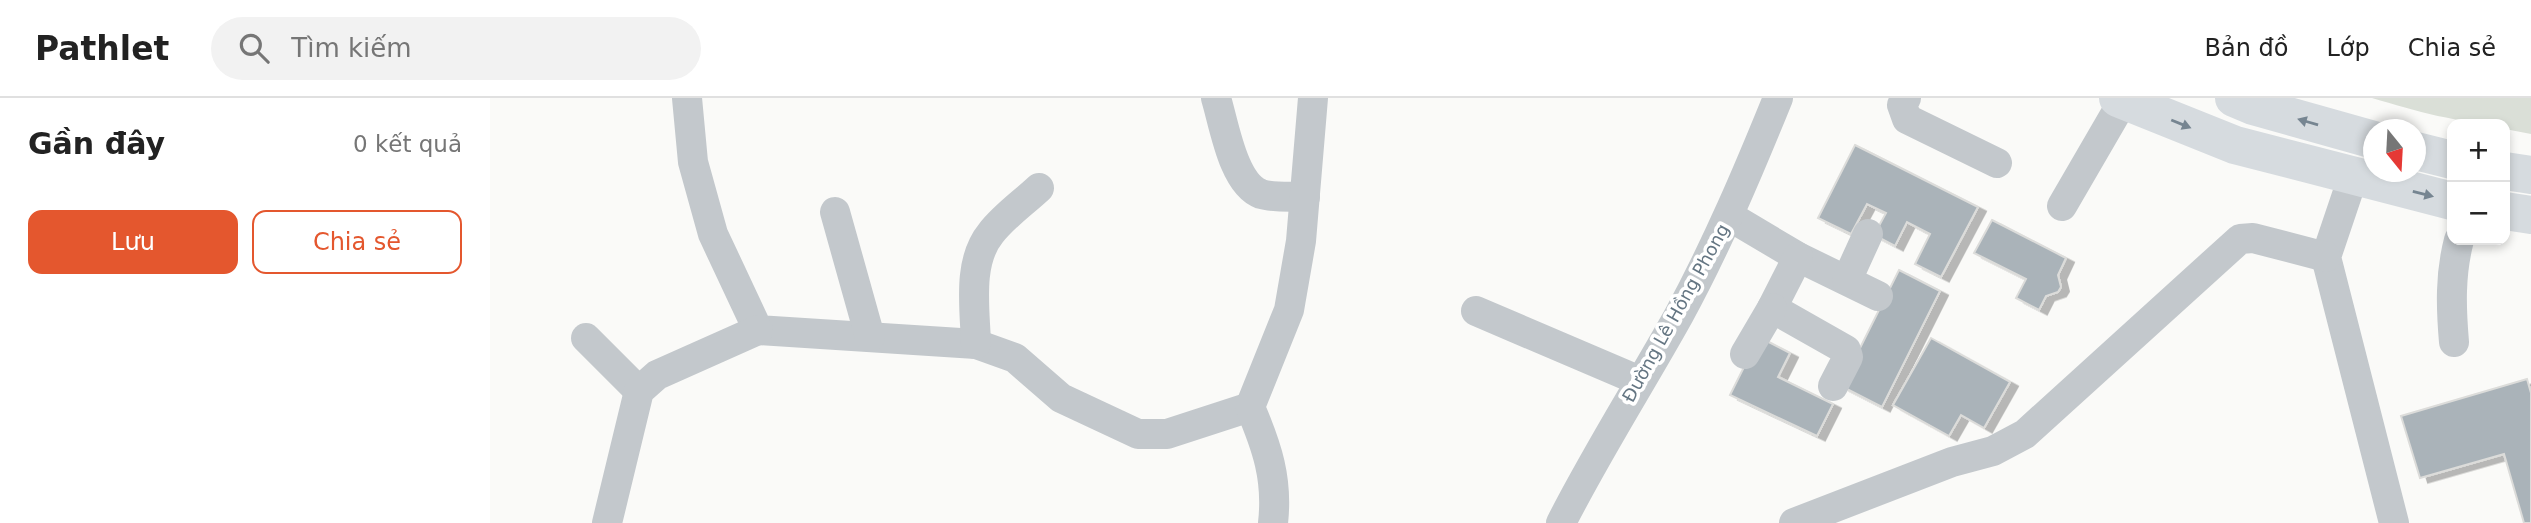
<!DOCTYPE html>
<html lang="vi">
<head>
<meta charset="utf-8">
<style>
	:root { --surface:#fff; --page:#f2f2f2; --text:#222; --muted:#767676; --line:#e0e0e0; --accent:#e4572e }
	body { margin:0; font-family:"DejaVu Sans",sans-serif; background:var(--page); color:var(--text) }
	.controls { position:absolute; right:21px; top:21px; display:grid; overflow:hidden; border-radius:14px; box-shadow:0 4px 10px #0003 }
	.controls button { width:63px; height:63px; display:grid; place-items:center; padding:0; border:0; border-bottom:2px solid var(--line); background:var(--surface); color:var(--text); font:35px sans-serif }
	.compass { position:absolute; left:1873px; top:21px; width:63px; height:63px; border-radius:50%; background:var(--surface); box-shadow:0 4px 10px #0003; rotate:162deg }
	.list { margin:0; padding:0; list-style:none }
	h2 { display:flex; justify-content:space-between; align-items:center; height:91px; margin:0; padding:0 28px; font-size:30px }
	h2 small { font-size:23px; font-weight:400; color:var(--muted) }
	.actions { display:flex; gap:14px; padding:21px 28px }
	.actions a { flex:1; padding:16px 0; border:2px solid var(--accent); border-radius:14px; text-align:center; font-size:24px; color:var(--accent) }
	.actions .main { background:var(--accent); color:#fff }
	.icon { flex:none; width:38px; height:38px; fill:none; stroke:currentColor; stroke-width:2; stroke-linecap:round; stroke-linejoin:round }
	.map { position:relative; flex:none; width:2041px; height:425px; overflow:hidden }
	header { display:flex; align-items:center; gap:42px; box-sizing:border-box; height:98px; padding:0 35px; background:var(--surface); border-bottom:2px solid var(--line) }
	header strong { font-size:33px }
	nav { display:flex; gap:38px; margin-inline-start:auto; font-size:24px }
	.search { width:490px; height:63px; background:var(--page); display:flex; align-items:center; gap:18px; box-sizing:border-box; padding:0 24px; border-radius:38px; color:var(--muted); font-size:26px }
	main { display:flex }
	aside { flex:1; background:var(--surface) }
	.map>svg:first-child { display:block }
	.green { fill:#dadfd7 }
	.building { fill:#aab3b9; stroke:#dcdcda; stroke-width:2; filter:url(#shadow) }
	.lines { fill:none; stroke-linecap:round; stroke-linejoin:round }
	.minor { stroke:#c3c8cc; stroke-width:30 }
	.major { stroke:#d6dbdf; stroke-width:38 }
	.oneway { fill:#768591 }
	.labels { text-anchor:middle; stroke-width:7; stroke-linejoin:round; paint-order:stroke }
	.street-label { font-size:18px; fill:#657683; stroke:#fff }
</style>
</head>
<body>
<header>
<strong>Pathlet</strong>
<div class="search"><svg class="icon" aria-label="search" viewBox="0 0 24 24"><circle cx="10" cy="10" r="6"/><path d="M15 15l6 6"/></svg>Tìm kiếm</div>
<nav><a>Bản đồ</a><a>Lớp</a><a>Chia sẻ</a></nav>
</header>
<main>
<aside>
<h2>Gần đây<small>0 kết quả</small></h2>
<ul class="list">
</ul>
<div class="actions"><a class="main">Lưu</a><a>Chia sẻ</a></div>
</aside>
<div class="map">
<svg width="2041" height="425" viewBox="0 0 2041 425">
	<defs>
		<filter id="shadow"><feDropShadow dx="8" dy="4.5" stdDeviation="0" flood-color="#0004"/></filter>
	</defs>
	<rect width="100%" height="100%" fill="#fafaf8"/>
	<path class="green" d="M1882 0H2041V36L2015 31V26C1969 26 1926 13 1882 0Z"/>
	<g class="building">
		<polygon points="1365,47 1488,109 1451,179 1425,166 1440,136 1417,124 1405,148 1384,137 1396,115 1377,106 1361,136 1328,120"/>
		<polygon points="1502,122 1576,160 1568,177 1571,189 1568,194 1556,198 1549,212 1526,200 1536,181 1484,155"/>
		<polygon points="1409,172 1450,193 1392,309 1351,288"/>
		<polygon points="1269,239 1300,255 1288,279 1343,306 1327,338 1240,297"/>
		<polygon points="1441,240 1520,284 1494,330 1471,317 1459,338 1403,307"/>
		<polygon points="2037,281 2041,295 2041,425 2034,425 2014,356 1930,380 1911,318"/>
	</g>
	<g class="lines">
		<g class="minor">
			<polyline points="197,0 203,64 223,136 268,232 486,246 525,260 571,300 648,336 677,336 760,309"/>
			<path d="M726 0C734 26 743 86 771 96 784 100 801 98 815 99"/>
			<polyline points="1416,0 1412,7 1417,21 1507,65"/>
			<polyline points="1863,79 1836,159 1904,425"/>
			<polyline points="1572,108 1633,3"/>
			<polyline points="345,114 380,239"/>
			<polyline points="1239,118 1308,159 1388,198"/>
			<polyline points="1308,159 1282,210 1356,252 1358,259 1343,288"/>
			<polyline points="1357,182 1378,136"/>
			<polyline points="986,213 1150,283"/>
			<polyline points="96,240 149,293"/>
			<path d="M1964 244C1961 209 1960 176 1969 142"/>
			<path d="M486 246C485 211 477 164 501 135 514 118 533 105 549 90"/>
			<polyline points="1255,256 1282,210"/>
			<polyline points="117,425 149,293 167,277 268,232"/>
			<path d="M783 425C788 381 777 349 760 309L799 212 811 143 823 0"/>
			<path d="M1071 425C1107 354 1150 287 1189 217 1227 147 1258 74 1288 0"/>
			<polyline points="1304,425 1462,364 1503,353 1535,336 1750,141 1763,140 1836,159"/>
		</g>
		<g class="major">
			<polyline points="1628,0 1745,47 1962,103"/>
			<polyline points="1744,0 1763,8 1884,42"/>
			<polyline points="1926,53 1962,62"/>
			<polyline points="2015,73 2041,77"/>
			<polyline points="2015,113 2041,117"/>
		</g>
	</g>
	<defs><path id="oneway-solid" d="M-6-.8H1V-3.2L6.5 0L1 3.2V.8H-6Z" transform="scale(1.75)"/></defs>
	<g class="oneway">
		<use href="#oneway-solid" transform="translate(1818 24) rotate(-164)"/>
		<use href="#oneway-solid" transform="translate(1691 26) rotate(22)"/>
		<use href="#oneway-solid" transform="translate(1933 96) rotate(14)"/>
	</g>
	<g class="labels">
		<g class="street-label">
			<text transform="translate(1186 215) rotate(-61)" y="6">Đường Lê Hồng Phong</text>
		</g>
	</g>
</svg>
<div class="controls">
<button>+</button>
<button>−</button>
</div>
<svg class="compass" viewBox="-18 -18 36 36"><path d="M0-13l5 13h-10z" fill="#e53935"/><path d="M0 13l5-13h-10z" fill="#767676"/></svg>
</div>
</main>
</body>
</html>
